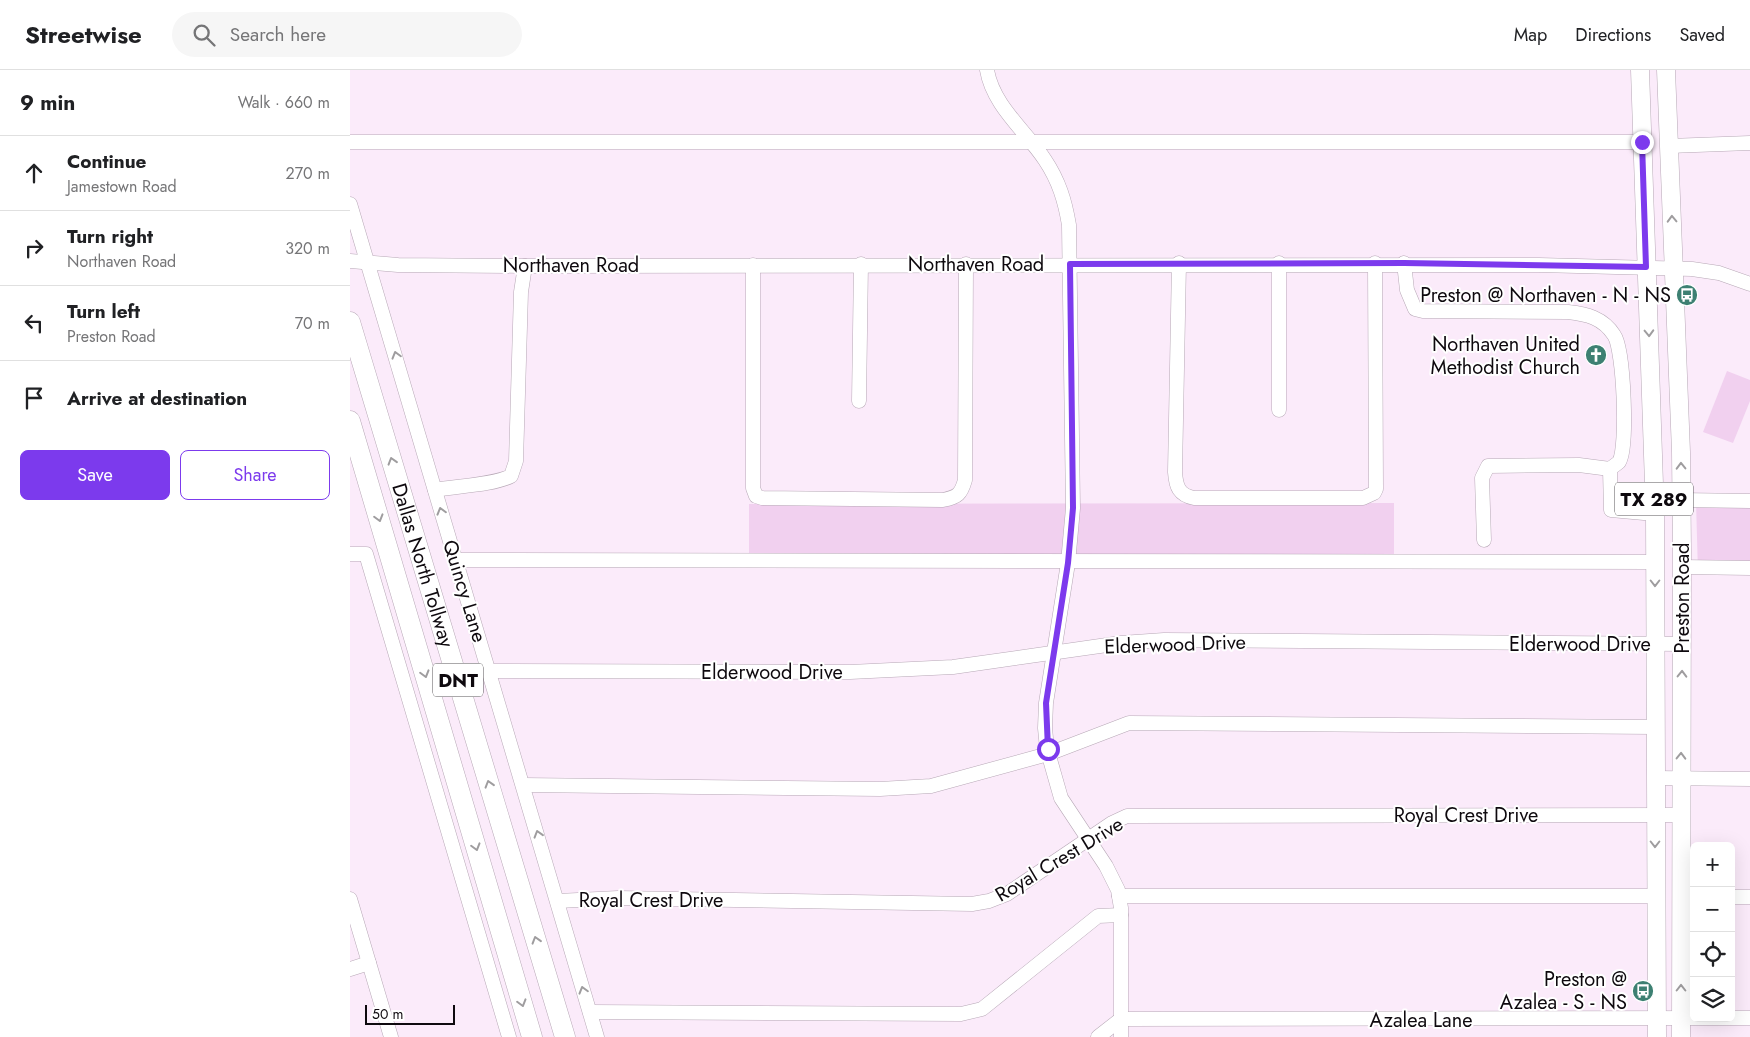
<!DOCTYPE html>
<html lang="en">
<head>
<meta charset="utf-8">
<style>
	:root { --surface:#fff; --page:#f6f6f6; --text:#202124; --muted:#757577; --line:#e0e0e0; --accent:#7c3aed }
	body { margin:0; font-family:Jost,sans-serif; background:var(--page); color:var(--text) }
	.controls { position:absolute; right:15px; bottom:15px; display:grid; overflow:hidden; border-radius:8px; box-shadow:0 5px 20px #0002 }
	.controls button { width:45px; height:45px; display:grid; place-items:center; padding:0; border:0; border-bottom:1px solid var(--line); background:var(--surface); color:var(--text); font:25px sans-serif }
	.scale { position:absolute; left:15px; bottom:12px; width:90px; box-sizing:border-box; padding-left:5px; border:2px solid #0e090e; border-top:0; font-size:14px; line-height:18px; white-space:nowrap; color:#0e090e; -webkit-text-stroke:4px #fff; paint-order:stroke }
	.stop { position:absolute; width:15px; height:15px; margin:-11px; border:4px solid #7c3aed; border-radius:50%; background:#fff }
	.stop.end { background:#7c3aed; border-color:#fff; box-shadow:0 1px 5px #0008 }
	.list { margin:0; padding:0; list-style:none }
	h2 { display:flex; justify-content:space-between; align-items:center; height:65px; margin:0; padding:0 20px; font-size:21px }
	h2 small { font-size:16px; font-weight:400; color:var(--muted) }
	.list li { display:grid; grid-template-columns:32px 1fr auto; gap:15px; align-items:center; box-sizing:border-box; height:75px; padding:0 20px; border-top:1px solid var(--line) }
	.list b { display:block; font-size:19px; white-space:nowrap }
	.list p { margin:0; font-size:16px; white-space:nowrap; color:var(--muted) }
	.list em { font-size:16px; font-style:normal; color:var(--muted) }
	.actions { display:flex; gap:10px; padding:15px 20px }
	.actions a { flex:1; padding:11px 0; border:1px solid var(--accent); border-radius:8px; text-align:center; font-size:18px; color:var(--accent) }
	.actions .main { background:var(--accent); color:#fff }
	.icon { flex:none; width:28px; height:28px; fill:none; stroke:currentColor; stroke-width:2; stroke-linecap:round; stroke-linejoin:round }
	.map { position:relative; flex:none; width:1400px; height:967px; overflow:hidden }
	header { display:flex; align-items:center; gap:30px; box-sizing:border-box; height:70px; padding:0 25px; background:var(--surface); border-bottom:1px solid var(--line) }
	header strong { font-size:24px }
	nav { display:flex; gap:28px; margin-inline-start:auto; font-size:18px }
	.search { width:350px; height:45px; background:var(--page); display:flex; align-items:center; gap:12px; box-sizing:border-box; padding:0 18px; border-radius:28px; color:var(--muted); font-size:19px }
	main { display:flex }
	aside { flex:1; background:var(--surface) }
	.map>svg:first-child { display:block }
	.grass { fill:#f1d0ef }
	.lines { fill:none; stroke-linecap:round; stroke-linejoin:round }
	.minor-casing { stroke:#b7a8b6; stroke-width:15 }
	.major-casing { stroke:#b7a8b6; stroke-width:19 }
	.highway-casing { stroke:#b7a8b6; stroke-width:21 }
	.minor { stroke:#fff; stroke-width:14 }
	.major { stroke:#fff; stroke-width:18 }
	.highway { stroke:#fff; stroke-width:20 }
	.oneway { stroke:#9f9d9f }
	.route { stroke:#7c3aed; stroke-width:6 }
	.labels { text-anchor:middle; stroke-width:4; stroke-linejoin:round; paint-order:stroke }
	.shield { fill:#fff; stroke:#565356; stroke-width:1 }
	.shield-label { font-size:19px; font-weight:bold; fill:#0e090e }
	.street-label { font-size:20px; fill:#0e090e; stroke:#fff }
	.poi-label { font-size:20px; fill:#0e090e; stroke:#fff; text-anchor:end }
</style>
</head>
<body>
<header>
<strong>Streetwise</strong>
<div class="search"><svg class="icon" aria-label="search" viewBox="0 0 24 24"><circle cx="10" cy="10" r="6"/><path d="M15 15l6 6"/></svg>Search here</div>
<nav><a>Map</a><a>Directions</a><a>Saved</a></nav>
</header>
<main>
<aside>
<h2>9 min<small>Walk · 660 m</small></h2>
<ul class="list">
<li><svg class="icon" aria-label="ahead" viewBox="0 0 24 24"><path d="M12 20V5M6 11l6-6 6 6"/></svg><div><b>Continue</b><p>Jamestown Road</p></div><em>270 m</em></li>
<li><svg class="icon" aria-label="right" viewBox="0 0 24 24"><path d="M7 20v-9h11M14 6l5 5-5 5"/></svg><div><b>Turn right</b><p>Northaven Road</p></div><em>320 m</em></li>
<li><svg class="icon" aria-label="left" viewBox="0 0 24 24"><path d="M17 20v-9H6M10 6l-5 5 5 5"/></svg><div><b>Turn left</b><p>Preston Road</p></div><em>70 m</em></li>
<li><svg class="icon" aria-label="arrive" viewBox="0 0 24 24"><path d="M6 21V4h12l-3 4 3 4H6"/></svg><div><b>Arrive at destination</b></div></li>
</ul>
<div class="actions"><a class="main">Save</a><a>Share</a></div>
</aside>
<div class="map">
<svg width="1400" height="967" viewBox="0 0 1400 967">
	<rect width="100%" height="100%" fill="#fbebfa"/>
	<g class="grass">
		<polygon points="1377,301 1400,310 1400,331 1383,373 1353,362"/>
		<polygon points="1346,431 1400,432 1400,503 1348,503"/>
		<polygon points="1044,433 1044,489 399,490 399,434"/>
	</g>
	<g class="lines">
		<g class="minor-casing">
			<g id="minor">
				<path d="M637 0C643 36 676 61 695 90 709 111 715 131 719 155L723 438 718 493 696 633 695 658 697 679 711 728 756 796 768 820 771 838V967"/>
				<polyline points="0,72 1292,72"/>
				<polyline points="1319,76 1400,73"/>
				<polyline points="0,134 247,967"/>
				<polyline points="0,191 48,195 175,196 1189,195 1342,199 1369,203 1400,214"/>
				<path d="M829 193 825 402C826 417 829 425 844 428H1013L1024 423 1026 419 1025 193"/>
				<path d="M1054 193 1057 220 1065 239 1073 241 1218 242C1237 244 1253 248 1264 265 1274 279 1278 378 1269 392 1267 394 1262 397 1260 399L1261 440 1305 444"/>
				<path d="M403 195V418L406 426 412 428 593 430C608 427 611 424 615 410L616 194"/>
				<polyline points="509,331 511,194"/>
				<polyline points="929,340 929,193"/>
				<path d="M85 420C107 416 143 415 161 406L166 391 171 222 175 196"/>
				<polyline points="1331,430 1400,431"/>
				<polyline points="1134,470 1132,408 1138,396 1229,395 1260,399"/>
				<polyline points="0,484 16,484 159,967"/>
				<polyline points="106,490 1305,492"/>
				<polyline points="1333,497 1400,498"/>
				<polyline points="139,601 500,602 603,597 771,573 814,570 1333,574"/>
				<polyline points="1305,708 1400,709"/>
				<polyline points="173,715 530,719 581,716 698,684 779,653 1305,657"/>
				<polyline points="1330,825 1344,826"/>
				<polyline points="769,826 1306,826"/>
				<polyline points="1381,827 1400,827"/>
				<polyline points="0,829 41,967"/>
				<polyline points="208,831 268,828 622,834 639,831 657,824 762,753 777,746 1330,745"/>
				<polyline points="0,899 19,893"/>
				<polyline points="240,942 611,944 632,939 748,846 771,845"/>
				<polyline points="748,967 771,949 1400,948"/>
			</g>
		</g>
		<g class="major-casing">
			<g id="major">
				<polyline points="1290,0 1305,444 1307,967"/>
				<polyline points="1316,0 1331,382 1332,481 1331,967"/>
			</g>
		</g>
		<g class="highway-casing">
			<g id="highway">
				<path id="s1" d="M0 252 215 967"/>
				<polyline points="0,351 182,967"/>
			</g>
		</g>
		<use href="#minor" class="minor"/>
		<use href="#major" class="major"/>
		<use href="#highway" class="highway"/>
	</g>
	<defs><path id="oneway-chevron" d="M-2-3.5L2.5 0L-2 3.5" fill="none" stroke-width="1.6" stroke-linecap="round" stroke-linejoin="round" transform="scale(1.25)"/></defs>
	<g class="oneway">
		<use href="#oneway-chevron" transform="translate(1322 149) rotate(-92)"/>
		<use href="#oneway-chevron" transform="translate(1299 263) rotate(88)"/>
		<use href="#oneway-chevron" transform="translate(46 285) rotate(-106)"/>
		<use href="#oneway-chevron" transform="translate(42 391) rotate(-107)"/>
		<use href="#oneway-chevron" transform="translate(1331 396) rotate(-91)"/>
		<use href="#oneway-chevron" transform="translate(91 441) rotate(-106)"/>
		<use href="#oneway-chevron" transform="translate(29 448) rotate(74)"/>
		<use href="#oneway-chevron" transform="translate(1305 513) rotate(90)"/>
		<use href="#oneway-chevron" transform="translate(75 604) rotate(74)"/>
		<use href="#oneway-chevron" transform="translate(1332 604) rotate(-89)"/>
		<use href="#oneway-chevron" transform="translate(1331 686) rotate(-89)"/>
		<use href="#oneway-chevron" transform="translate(139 714) rotate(-107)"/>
		<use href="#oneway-chevron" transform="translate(188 764) rotate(-107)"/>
		<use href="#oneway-chevron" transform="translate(1305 774) rotate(90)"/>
		<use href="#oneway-chevron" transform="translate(126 777) rotate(74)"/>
		<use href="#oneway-chevron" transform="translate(186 870) rotate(-107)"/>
		<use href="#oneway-chevron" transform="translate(1331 918) rotate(-90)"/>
		<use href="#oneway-chevron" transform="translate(233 920) rotate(-106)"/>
		<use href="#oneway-chevron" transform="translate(172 933) rotate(74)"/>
	</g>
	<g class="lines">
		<polyline class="route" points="698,679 696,633 718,493 723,438 720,194 1054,193 1296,197 1292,72"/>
	</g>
	<defs>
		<g id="bus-disc" transform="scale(1.125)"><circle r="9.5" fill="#3d8072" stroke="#fff"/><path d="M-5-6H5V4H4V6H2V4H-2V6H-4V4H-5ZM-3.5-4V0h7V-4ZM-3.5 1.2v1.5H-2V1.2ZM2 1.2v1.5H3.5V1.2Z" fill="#fff"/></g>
		<g id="church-disc" transform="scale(1.125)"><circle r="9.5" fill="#3d8072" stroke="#fff"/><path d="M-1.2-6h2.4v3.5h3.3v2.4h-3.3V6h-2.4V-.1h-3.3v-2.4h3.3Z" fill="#fff"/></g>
	</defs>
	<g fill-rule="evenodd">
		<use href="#bus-disc" x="1337" y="225"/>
		<use href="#church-disc" x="1246" y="285"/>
		<use href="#bus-disc" x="1293" y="921"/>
	</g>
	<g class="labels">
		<g class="shield">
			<rect x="1265" y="412.5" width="78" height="33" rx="4"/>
			<rect x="83" y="593.5" width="50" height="33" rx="4"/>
		</g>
		<g class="shield-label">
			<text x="1304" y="436">TX 289</text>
			<text x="108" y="617">DNT</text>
		</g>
		<g class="street-label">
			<text x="626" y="201">Northaven Road</text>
			<text x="221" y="202">Northaven Road</text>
			<text dy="7" stroke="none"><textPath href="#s1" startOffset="254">Dallas North Tollway</textPath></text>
			<text transform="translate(115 521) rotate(73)" y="7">Quincy Lane</text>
			<text transform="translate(1332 528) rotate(-90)" y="7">Preston Road</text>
			<text transform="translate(825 574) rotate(-2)" y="7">Elderwood Drive</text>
			<text x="1230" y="581">Elderwood Drive</text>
			<text x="422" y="609">Elderwood Drive</text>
			<text x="1116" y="752">Royal Crest Drive</text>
			<text transform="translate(709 789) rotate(-31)" y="7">Royal Crest Drive</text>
			<text x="301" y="837">Royal Crest Drive</text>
			<text x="1071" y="957">Azalea Lane</text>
		</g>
		<g class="poi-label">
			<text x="1321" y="232">Preston @ Northaven - N - NS</text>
			<text x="1230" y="281">Northaven United<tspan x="1230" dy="23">Methodist Church</tspan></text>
			<text x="1277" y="916">Preston @<tspan x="1277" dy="23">Azalea - S - NS</tspan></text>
		</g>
	</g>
</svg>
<div class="controls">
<button>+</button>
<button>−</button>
<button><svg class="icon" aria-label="locate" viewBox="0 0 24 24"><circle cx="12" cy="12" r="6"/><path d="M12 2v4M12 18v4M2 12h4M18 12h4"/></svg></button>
<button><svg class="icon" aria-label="layers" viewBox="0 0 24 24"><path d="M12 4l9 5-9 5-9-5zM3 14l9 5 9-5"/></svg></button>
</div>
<div class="scale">50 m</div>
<div class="stop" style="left:698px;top:679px"></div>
<div class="stop end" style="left:1292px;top:72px"></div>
</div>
</main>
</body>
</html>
